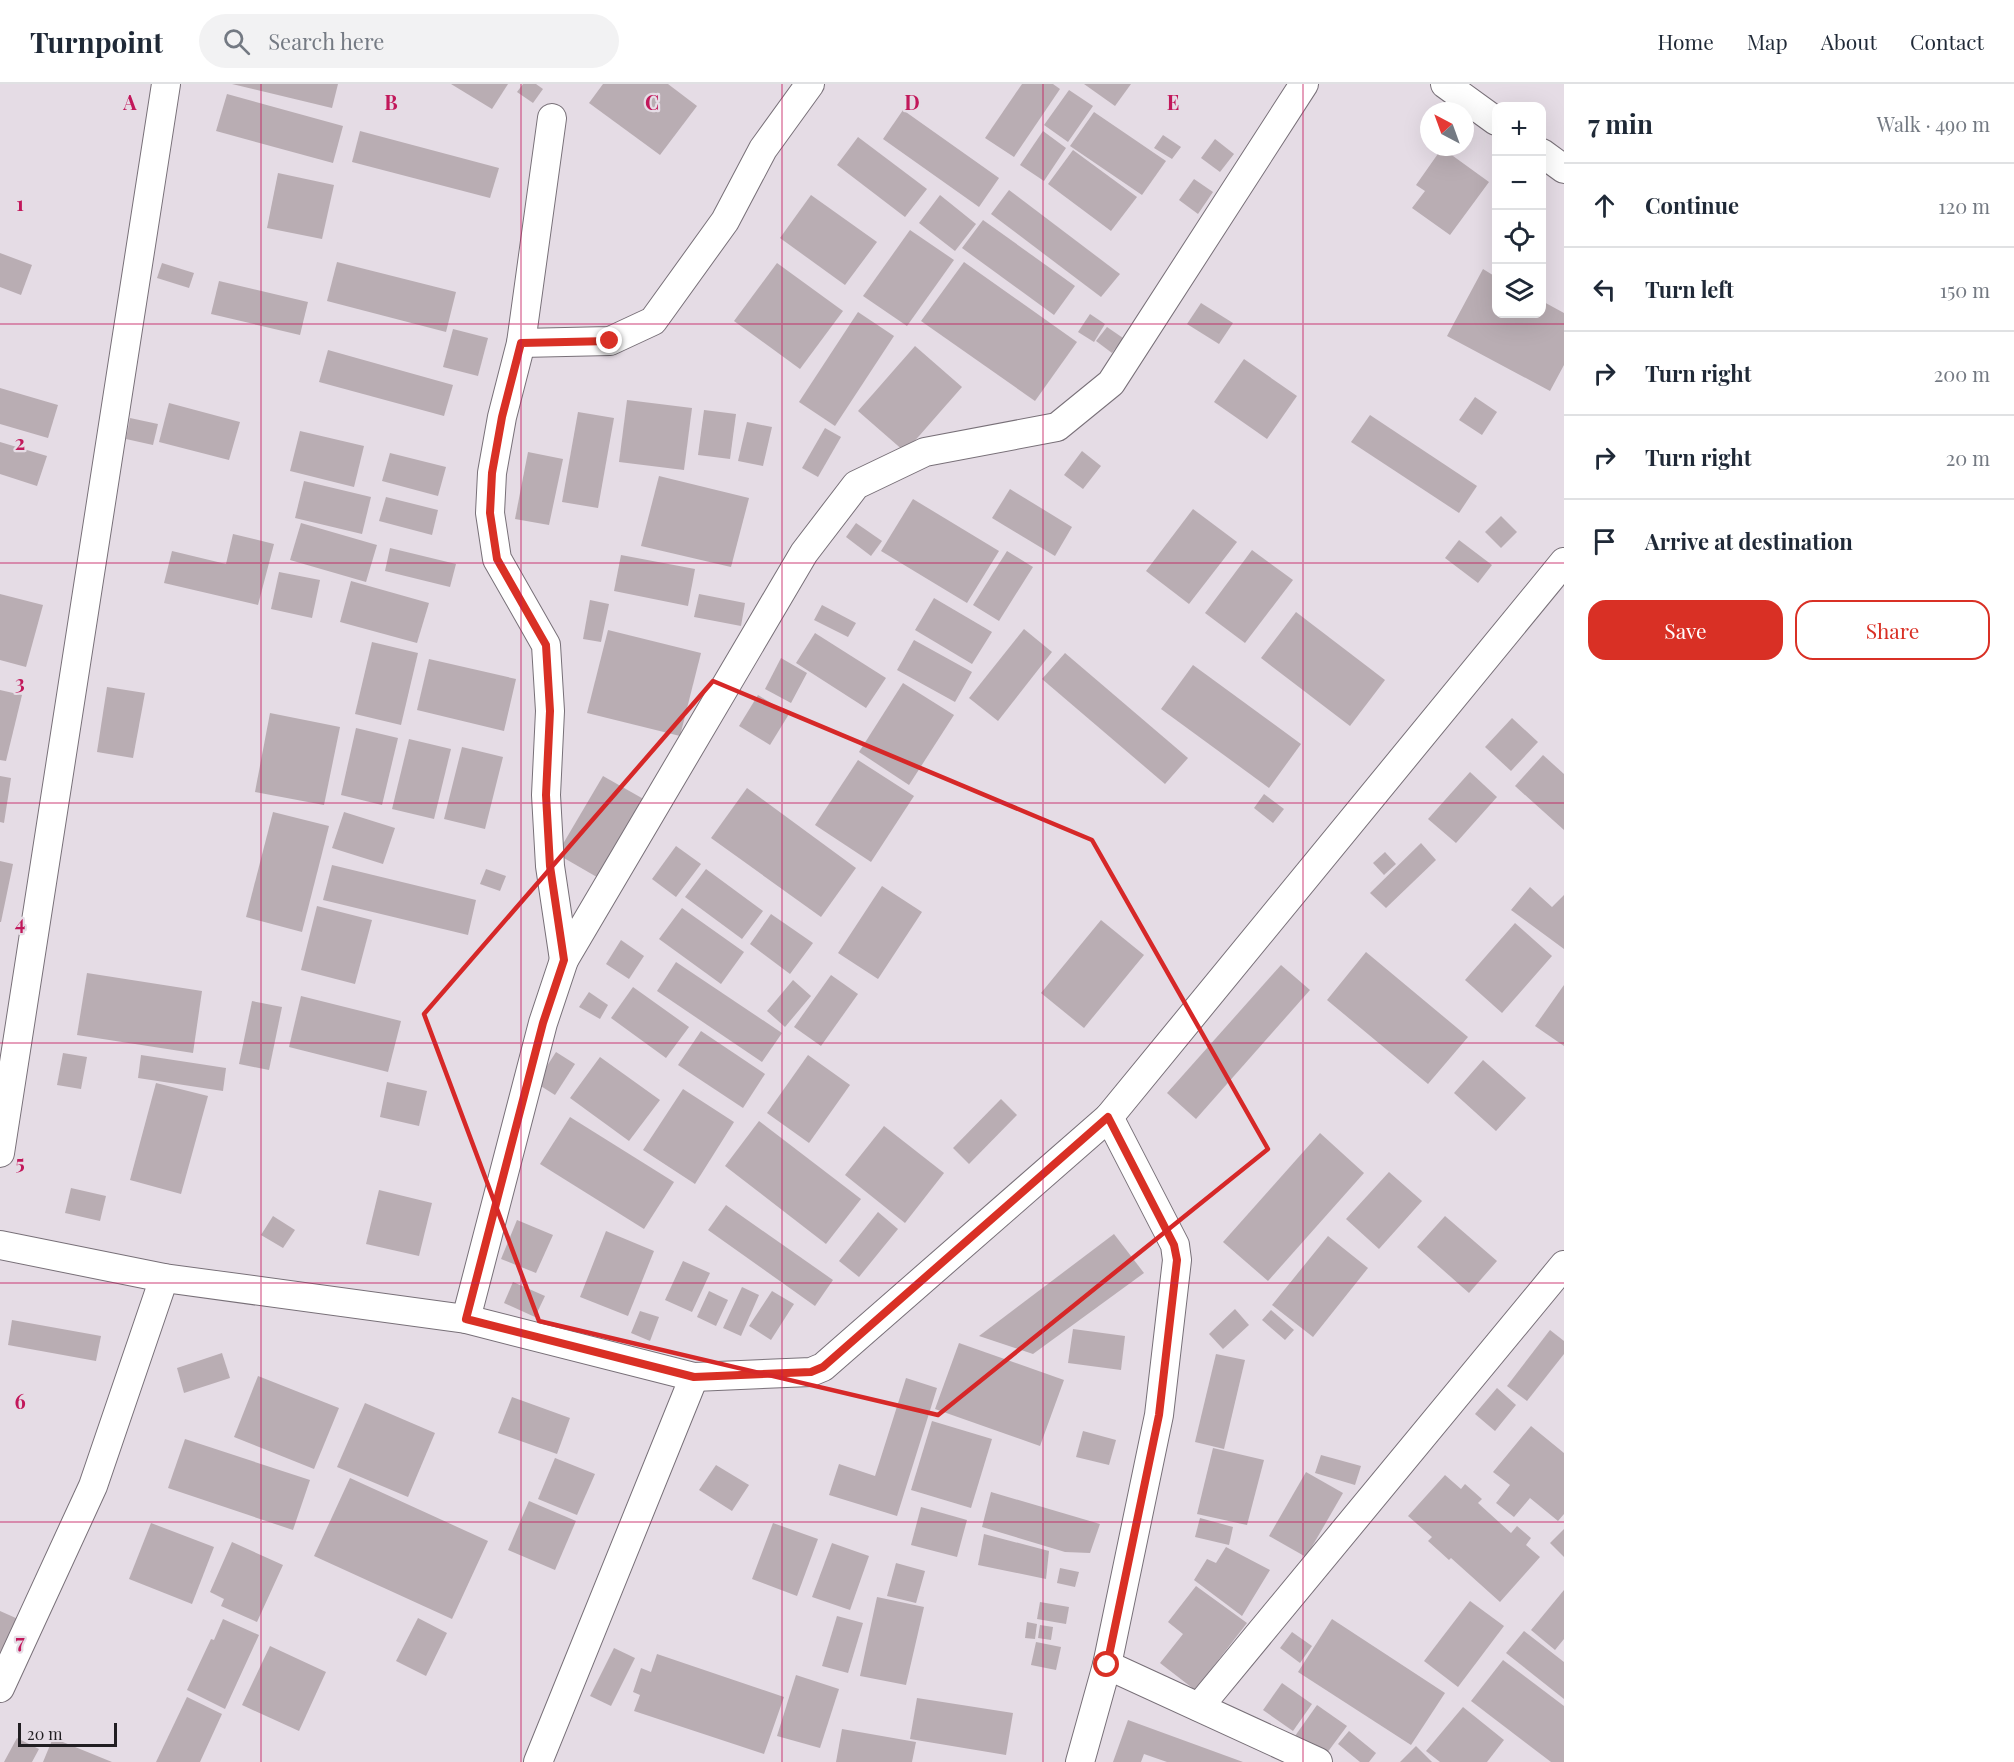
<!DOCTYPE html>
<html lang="en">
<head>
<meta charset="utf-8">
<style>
	:root { --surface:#fff; --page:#f2f2f3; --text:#1f2937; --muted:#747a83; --line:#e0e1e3; --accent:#d93025 }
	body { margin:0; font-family:"Playfair Display",serif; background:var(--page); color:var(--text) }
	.controls { position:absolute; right:18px; top:18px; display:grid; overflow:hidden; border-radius:12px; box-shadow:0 6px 24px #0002 }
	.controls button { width:54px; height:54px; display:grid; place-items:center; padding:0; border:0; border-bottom:2px solid var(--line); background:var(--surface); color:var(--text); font:30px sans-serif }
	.compass { position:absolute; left:1420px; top:18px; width:54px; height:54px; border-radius:50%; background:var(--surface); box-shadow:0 6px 24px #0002; rotate:319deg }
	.scale { position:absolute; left:18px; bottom:15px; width:99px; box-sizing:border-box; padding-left:6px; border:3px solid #211e22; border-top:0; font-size:16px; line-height:21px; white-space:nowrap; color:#211e22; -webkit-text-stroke:4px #e5dce5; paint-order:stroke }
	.stop { position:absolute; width:18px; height:18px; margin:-14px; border:4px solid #d93025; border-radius:50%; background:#fff }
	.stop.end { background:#d93025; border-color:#fff; box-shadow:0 2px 6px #0008 }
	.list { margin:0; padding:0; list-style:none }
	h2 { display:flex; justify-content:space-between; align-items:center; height:78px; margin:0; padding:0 24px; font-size:26px }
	h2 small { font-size:20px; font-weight:400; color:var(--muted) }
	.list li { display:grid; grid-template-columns:39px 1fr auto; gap:18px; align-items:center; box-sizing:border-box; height:84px; padding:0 24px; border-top:2px solid var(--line) }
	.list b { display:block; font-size:22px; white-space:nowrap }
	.list em { font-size:20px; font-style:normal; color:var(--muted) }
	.actions { display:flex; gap:12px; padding:18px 24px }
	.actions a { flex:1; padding:14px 0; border:2px solid var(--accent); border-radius:18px; text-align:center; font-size:21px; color:var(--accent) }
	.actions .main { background:var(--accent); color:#fff }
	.icon { flex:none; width:33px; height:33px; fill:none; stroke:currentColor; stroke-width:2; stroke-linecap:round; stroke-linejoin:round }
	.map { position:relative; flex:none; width:1564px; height:1678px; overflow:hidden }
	header { display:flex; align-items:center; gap:36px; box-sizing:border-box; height:84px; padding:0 30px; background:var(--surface); border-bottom:2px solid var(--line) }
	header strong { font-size:28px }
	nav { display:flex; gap:33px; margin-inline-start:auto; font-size:21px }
	.search { width:420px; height:54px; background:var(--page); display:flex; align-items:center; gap:15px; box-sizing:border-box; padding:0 21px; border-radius:33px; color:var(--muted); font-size:22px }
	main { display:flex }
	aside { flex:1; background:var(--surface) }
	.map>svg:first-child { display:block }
	.building { fill:#b9adb3 }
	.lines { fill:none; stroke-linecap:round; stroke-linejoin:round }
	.street-casing { stroke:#787078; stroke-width:30 }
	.street { stroke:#fff; stroke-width:28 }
	.route { stroke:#d93025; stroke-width:8 }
	.marked { fill:none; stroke:#d62828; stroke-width:4.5; stroke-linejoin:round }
	.grid { fill:none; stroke:#c2185b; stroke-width:1.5; stroke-opacity:0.55 }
	.grid-label { font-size:20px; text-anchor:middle; font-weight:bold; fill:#c2185b; stroke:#e5dce5; stroke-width:4.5; stroke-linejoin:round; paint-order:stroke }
</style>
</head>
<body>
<header>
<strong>Turnpoint</strong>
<div class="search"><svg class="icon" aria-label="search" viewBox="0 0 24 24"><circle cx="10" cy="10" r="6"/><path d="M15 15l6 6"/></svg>Search here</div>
<nav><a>Home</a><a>Map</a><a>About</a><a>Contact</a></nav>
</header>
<main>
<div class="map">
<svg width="1564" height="1678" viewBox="0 0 1564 1678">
	<rect width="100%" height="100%" fill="#e5dce5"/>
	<g class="building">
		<polygon points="232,0 338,0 332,24"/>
		<polygon points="451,0 508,0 492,25"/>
		<polygon points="523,0 536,0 543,5 533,19 517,8"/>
		<polygon points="603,0 668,0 697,22 660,71 589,19"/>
		<polygon points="1022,0 1053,0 1060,5 1014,73 985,54"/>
		<polygon points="1084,0 1131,0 1115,22"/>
		<polygon points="1069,6 1093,22 1068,58 1044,41"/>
		<polygon points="227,10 343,42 333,79 216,47"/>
		<polygon points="903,26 999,94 979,123 883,55"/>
		<polygon points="1094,28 1166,77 1142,111 1070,62"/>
		<polygon points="360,47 499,84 490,114 352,78"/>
		<polygon points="1043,47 1066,64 1044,97 1020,81"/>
		<polygon points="1163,51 1181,63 1172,75 1154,64"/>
		<polygon points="858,53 927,105 905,133 837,81"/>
		<polygon points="1215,55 1234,70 1220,88 1201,74"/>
		<polygon points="1442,64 1489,98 1450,151 1412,124 1425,107 1416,101"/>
		<polygon points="1073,66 1137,113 1111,147 1048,100"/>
		<polygon points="278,89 334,101 322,155 267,144"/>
		<polygon points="1194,95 1213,108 1198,130 1179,116"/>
		<polygon points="1009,106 1120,190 1101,213 991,130"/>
		<polygon points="811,111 877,158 845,201 780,154"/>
		<polygon points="940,111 976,140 955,167 919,139"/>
		<polygon points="983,136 1075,202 1054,231 962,164"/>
		<polygon points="910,146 954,176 907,242 863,212"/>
		<polygon points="0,169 32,181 21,211 0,203"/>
		<polygon points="337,178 456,208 446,248 327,217"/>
		<polygon points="964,178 1077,258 1035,317 921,237"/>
		<polygon points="162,179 194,189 189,204 157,194"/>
		<polygon points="777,179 843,227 800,285 734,237"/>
		<polygon points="1483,185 1496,193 1496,230 1542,230 1542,217 1564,229 1564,281 1550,307 1447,252"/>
		<polygon points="219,197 308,218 300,251 211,230"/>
		<polygon points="1201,219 1233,239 1219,260 1187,240"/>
		<polygon points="858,228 894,252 835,342 799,318"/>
		<polygon points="1090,230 1105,240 1094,258 1078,248"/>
		<polygon points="1107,243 1123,254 1112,269 1096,257"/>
		<polygon points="453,245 488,254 478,292 443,283"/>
		<polygon points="915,262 962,303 905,368 858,327"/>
		<polygon points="328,266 453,301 444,332 319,298"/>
		<polygon points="1244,275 1297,312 1267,355 1214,318"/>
		<polygon points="0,304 58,321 48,354 0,340"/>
		<polygon points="1475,313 1497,328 1482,351 1459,336"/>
		<polygon points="627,316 692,324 684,386 619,378"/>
		<polygon points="169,319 240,338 229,376 159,358"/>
		<polygon points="704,326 736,330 730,375 698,371"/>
		<polygon points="578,328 614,334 598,424 562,418"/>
		<polygon points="1370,331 1477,402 1459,429 1351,358"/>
		<polygon points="130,334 158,340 153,361 126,355"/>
		<polygon points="747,338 772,343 763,382 738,377"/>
		<polygon points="825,344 841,353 818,393 802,384"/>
		<polygon points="300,347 364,362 354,403 290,387"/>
		<polygon points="0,358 47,372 37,402 0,390"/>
		<polygon points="1082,367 1101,382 1083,405 1064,391"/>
		<polygon points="528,368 563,375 549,441 515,435"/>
		<polygon points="390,369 446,383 438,412 382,397"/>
		<polygon points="659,392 749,414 731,483 641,462"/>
		<polygon points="304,397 371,413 362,450 295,434"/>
		<polygon points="1010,405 1072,443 1055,472 992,434"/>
		<polygon points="386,413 438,426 432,451 379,437"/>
		<polygon points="913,415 999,467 967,519 881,467"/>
		<polygon points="1193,425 1237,458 1189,520 1146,487"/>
		<polygon points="1501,432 1517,448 1501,464 1485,448"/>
		<polygon points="301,439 377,461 366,498 290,476"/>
		<polygon points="856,439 882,457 871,472 846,453"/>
		<polygon points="233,450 274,460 258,521 164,499 172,467 226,480"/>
		<polygon points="1459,456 1492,481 1478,499 1445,474"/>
		<polygon points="390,464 456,480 450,503 385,487"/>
		<polygon points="1252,466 1293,496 1245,559 1205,529"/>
		<polygon points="1007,467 1033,483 999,537 973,521"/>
		<polygon points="621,471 695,485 688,522 614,507"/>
		<polygon points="279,488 320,496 312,534 271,525"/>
		<polygon points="351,497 429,519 417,559 340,538"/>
		<polygon points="0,510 43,521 26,583 0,576"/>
		<polygon points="699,510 745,519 741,542 694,533"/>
		<polygon points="934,514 992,548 972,580 915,546"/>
		<polygon points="590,516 609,520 601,558 583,555"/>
		<polygon points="822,521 856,539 848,553 814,536"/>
		<polygon points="1296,528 1385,596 1350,642 1261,574"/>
		<polygon points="1024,545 1052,568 998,637 969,614"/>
		<polygon points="608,546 701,569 680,652 587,629"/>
		<polygon points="815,549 886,594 866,624 796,579"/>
		<polygon points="914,556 972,588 955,618 897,586"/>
		<polygon points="372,558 418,569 401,641 355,630"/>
		<polygon points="1065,569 1188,674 1165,700 1042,595"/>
		<polygon points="781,574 807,589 791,619 765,605"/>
		<polygon points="429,575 516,595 504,647 417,626"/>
		<polygon points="1193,581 1301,660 1269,704 1161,625"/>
		<polygon points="903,599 954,631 909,701 859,668"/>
		<polygon points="107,603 145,609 133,674 97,668"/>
		<polygon points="0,606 22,611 6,677 0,676"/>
		<polygon points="758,611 789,630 770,661 739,642"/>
		<polygon points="270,629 340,643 324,721 255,708"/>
		<polygon points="1512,634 1538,658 1511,687 1485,663"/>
		<polygon points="356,644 398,654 382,721 341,711"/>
		<polygon points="409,655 451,665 434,735 392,725"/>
		<polygon points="462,663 503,673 485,745 444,735"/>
		<polygon points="1543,671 1564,690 1564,746 1515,702"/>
		<polygon points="858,676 914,712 871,778 815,741"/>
		<polygon points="1470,688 1497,713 1456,759 1428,735"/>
		<polygon points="0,692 11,694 4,739 0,738"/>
		<polygon points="603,692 647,717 602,796 557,770"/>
		<polygon points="747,704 856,784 821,833 711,754"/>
		<polygon points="1264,710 1284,725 1273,739 1254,724"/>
		<polygon points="273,728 329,742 302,848 246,833"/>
		<polygon points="344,728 395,744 383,780 332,764"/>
		<polygon points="1421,759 1436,776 1386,824 1370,809"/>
		<polygon points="676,762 701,780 676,813 652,795"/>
		<polygon points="1385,768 1396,780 1384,791 1373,779"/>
		<polygon points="0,777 13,780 1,838 0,838"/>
		<polygon points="332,781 476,816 468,851 323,816"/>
		<polygon points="486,785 506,792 500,807 480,800"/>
		<polygon points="706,785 763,827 742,855 685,813"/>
		<polygon points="882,802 922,828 878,895 838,869"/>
		<polygon points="1530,803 1552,823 1564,811 1564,865 1511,826"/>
		<polygon points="317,822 372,836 355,900 301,886"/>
		<polygon points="682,824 744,868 721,900 659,855"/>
		<polygon points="771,830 813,859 790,890 750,860"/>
		<polygon points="1101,836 1144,871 1084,944 1041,909"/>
		<polygon points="1515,839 1552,872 1502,929 1465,896"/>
		<polygon points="621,856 644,872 629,895 606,880"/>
		<polygon points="1366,868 1468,953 1428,1000 1327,916"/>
		<polygon points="676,878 782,949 762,978 657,907"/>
		<polygon points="1281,881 1310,906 1196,1035 1167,1009"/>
		<polygon points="87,889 202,907 193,969 77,951"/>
		<polygon points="831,891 858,910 821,962 794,943"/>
		<polygon points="793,896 811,912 785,943 767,927"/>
		<polygon points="1564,901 1564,962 1535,942"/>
		<polygon points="633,903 689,943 666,974 611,934"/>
		<polygon points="589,908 608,921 600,935 579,923"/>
		<polygon points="301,912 401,937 388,988 289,963"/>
		<polygon points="252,917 282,923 269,986 239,980"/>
		<polygon points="701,947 765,990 743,1024 678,981"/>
		<polygon points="556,968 575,980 555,1011 536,999"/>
		<polygon points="63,969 87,973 81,1005 57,1001"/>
		<polygon points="141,971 226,984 223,1007 138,994"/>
		<polygon points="808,971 850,1001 809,1059 767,1029"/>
		<polygon points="600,973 660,1016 629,1057 570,1014"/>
		<polygon points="1483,976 1526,1014 1496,1047 1454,1009"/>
		<polygon points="387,998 427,1007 419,1042 380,1033"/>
		<polygon points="156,999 208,1012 181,1110 130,1096"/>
		<polygon points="683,1005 734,1038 695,1100 643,1066"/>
		<polygon points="1001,1015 1017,1031 969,1080 953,1064"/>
		<polygon points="570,1033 674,1098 644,1145 540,1080"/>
		<polygon points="759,1037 861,1115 826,1160 725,1082"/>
		<polygon points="884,1042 944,1089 905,1139 845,1091"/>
		<polygon points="1320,1049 1364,1089 1268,1197 1223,1158"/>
		<polygon points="1389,1088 1422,1117 1379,1165 1346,1135"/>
		<polygon points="71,1104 106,1112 100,1137 65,1129"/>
		<polygon points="379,1106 432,1119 419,1172 366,1160"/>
		<polygon points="726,1121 833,1196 815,1222 708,1146"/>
		<polygon points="878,1128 898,1145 859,1193 839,1177"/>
		<polygon points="273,1132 295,1146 283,1164 261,1151"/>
		<polygon points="1445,1132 1497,1177 1469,1209 1417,1163"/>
		<polygon points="517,1136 553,1151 536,1189 501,1175"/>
		<polygon points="606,1147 654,1167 628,1232 580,1213"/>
		<polygon points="1114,1150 1144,1189 1033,1270 979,1252"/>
		<polygon points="1328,1152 1368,1184 1313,1253 1272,1221"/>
		<polygon points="683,1177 710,1189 692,1228 665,1216"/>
		<polygon points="513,1198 545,1212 535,1233 504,1219"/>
		<polygon points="742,1203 759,1211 741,1252 723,1244"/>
		<polygon points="709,1207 728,1216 716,1242 697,1233"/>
		<polygon points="772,1207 794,1220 771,1256 749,1242"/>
		<polygon points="1235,1225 1249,1241 1223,1265 1209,1250"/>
		<polygon points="1271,1226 1294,1246 1285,1256 1262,1236"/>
		<polygon points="640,1227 659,1233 650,1257 631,1249"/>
		<polygon points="12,1236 101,1252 96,1277 8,1261"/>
		<polygon points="1073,1245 1125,1252 1121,1286 1068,1279"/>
		<polygon points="1550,1246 1564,1257 1564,1270 1527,1317 1507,1302"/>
		<polygon points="959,1259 1064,1296 1040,1362 935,1325"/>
		<polygon points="222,1269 230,1294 184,1309 177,1284"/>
		<polygon points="1216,1270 1245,1276 1224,1365 1195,1358"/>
		<polygon points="258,1292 339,1324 314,1385 234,1353"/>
		<polygon points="906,1294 937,1304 897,1432 829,1411 839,1380 875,1392"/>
		<polygon points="1497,1304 1516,1321 1495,1347 1475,1330"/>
		<polygon points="512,1313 570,1334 557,1370 498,1349"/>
		<polygon points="365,1319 435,1349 408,1413 337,1383"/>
		<polygon points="932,1337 992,1355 971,1424 911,1406"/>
		<polygon points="1531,1342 1564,1369 1564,1430 1558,1437 1530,1414 1514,1433 1496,1419 1510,1401 1493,1388"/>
		<polygon points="1083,1347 1116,1356 1109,1381 1076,1373"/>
		<polygon points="185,1355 310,1396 293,1446 168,1404"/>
		<polygon points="1213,1364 1264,1376 1247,1441 1197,1430"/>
		<polygon points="1321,1371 1361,1382 1355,1401 1315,1389"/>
		<polygon points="555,1374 595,1390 577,1431 538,1415"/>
		<polygon points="716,1381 749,1401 732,1427 699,1406"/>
		<polygon points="1306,1388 1343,1409 1306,1473 1269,1452"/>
		<polygon points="1445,1391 1461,1405 1465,1400 1482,1415 1478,1419 1511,1449 1517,1442 1531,1454 1526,1461 1540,1473 1500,1518 1451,1474 1449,1476 1428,1457 1432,1453 1408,1432"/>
		<polygon points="350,1394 488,1457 452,1535 314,1472"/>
		<polygon points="991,1408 1100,1440 1090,1469 1065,1468 982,1443"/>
		<polygon points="529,1417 576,1437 555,1486 508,1466"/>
		<polygon points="921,1423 967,1436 957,1473 911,1461"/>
		<polygon points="1200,1434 1233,1443 1229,1461 1195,1453"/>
		<polygon points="151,1439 214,1463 192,1520 129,1495"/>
		<polygon points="773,1439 818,1455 797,1512 752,1495"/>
		<polygon points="1564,1445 1564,1473 1550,1459"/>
		<polygon points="984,1450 1049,1467 1046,1495 978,1481"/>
		<polygon points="232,1458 283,1481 257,1538 221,1522 224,1515 210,1508"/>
		<polygon points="832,1459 869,1472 850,1526 812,1513"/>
		<polygon points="1226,1463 1270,1486 1242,1532 1194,1496 1207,1475 1216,1479"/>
		<polygon points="896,1479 925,1487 916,1519 887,1512"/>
		<polygon points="1060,1484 1079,1488 1075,1503 1057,1499"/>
		<polygon points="1196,1502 1247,1539 1195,1606 1160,1579 1183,1550 1168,1538"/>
		<polygon points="1564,1506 1564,1555 1555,1566 1531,1546"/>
		<polygon points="877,1513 924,1523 906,1601 860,1592"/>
		<polygon points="1470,1517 1504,1542 1458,1603 1424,1577"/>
		<polygon points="1040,1518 1069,1523 1066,1540 1037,1535"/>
		<polygon points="0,1527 18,1535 0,1575"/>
		<polygon points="837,1532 863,1539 848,1589 822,1582"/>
		<polygon points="418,1534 447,1549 426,1592 396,1577"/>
		<polygon points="223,1535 259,1551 225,1625 187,1606 211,1555 214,1556"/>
		<polygon points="1332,1535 1445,1609 1411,1661 1298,1588"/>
		<polygon points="1027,1538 1037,1540 1035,1555 1025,1554"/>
		<polygon points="1040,1541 1053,1543 1051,1556 1038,1554"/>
		<polygon points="1524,1547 1564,1578 1564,1615 1506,1569"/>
		<polygon points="1292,1548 1312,1562 1300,1579 1280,1564"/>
		<polygon points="1036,1558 1061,1563 1056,1586 1031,1581"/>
		<polygon points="270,1562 326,1588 299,1647 242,1621"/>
		<polygon points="614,1564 635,1574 611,1622 590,1612"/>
		<polygon points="657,1570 784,1613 764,1670 634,1627 640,1611 633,1608 641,1584 651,1588"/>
		<polygon points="1503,1576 1564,1622 1564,1678 1551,1678 1471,1617"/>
		<polygon points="796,1591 839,1605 820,1664 777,1652"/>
		<polygon points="1282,1599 1312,1620 1293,1647 1263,1626"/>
		<polygon points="187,1613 222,1630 200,1678 156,1678"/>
		<polygon points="917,1614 1013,1629 1006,1671 910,1655"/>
		<polygon points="1317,1621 1347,1642 1324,1673 1295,1652"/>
		<polygon points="1463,1623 1504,1656 1487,1678 1440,1678 1426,1667"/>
		<polygon points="1128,1636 1243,1678 1167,1678 1144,1670 1141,1678 1113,1678"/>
		<polygon points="842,1645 916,1658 912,1678 836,1678"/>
		<polygon points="1349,1647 1376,1669 1369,1678 1360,1678 1338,1660"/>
		<polygon points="17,1654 39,1665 32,1678 4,1678"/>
		<polygon points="53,1654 112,1678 43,1678"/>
		<polygon points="1416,1662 1432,1678 1400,1678"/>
	</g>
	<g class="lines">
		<g class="street-casing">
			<g id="street">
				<polyline points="1445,0 1496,37"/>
				<polyline points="552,34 521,259 502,333 492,389 490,429 497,475 546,561 550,627 546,711 550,782 564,876"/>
				<polyline points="1542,69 1564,85"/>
				<polyline points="521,259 610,257 653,237 725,137 763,65 810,0"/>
				<polyline points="0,1069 166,0"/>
				<polyline points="0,1161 164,1194 466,1235 694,1293 811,1288 823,1283 1109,1033 1564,478"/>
				<polyline points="466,1235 543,939 564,876 804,469 856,401 925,368 1057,343 1111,299 1304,0"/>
				<polyline points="1107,1581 1318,1678"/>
				<polyline points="0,1604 93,1402 164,1194"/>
				<polyline points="1199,1623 1564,1181"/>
				<polyline points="538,1678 694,1293"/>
				<polyline points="1080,1678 1107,1581 1159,1331 1177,1176 1175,1161 1109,1033"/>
			</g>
		</g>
		<use href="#street" class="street"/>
	</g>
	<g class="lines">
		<polyline class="route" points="610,257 521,259 502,333 492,389 490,429 497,475 546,561 550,627 546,711 550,782 564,876 543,939 466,1235 694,1293 811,1288 823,1283 1108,1033 1174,1161 1177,1176 1159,1331 1107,1581"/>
	</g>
	<path class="marked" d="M713 597 1092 756 1268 1065 938 1331 539 1237 424 930Z"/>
	<path class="grid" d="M261 0V1678M521 0V1678M782 0V1678M1043 0V1678M1303 0V1678M0 240H1564M0 479H1564M0 719H1564M0 959H1564M0 1199H1564M0 1438H1564"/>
	<g class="grid-label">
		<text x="130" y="26">A</text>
		<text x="391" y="26">B</text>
		<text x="652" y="26">C</text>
		<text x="912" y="26">D</text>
		<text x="1173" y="26">E</text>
		<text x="20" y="127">1</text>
		<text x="20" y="366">2</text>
		<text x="20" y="606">3</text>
		<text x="20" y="846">4</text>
		<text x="20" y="1086">5</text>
		<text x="20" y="1325">6</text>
		<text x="20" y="1565">7</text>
	</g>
</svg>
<div class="controls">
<button>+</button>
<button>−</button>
<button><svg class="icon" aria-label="locate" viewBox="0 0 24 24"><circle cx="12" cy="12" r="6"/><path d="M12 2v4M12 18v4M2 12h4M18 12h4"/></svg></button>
<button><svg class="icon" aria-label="layers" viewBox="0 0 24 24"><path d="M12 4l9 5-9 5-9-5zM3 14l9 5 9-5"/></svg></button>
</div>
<svg class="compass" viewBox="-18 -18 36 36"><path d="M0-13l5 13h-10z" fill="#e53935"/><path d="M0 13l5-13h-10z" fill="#747a83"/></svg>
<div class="scale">20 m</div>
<div class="stop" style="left:1107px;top:1581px"></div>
<div class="stop end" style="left:610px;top:257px"></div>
</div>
<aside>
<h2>7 min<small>Walk · 490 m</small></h2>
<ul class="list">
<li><svg class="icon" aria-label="ahead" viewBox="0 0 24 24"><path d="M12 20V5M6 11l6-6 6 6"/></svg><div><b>Continue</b></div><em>120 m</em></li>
<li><svg class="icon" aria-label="left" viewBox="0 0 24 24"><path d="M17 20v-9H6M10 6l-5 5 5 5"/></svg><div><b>Turn left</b></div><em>150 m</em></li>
<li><svg class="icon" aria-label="right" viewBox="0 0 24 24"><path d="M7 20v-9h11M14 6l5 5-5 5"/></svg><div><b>Turn right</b></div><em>200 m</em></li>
<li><svg class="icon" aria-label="right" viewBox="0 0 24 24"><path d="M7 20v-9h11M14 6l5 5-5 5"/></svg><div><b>Turn right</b></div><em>20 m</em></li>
<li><svg class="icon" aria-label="arrive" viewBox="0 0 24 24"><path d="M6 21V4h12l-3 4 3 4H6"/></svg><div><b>Arrive at destination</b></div></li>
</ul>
<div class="actions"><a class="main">Save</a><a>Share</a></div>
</aside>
</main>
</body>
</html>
